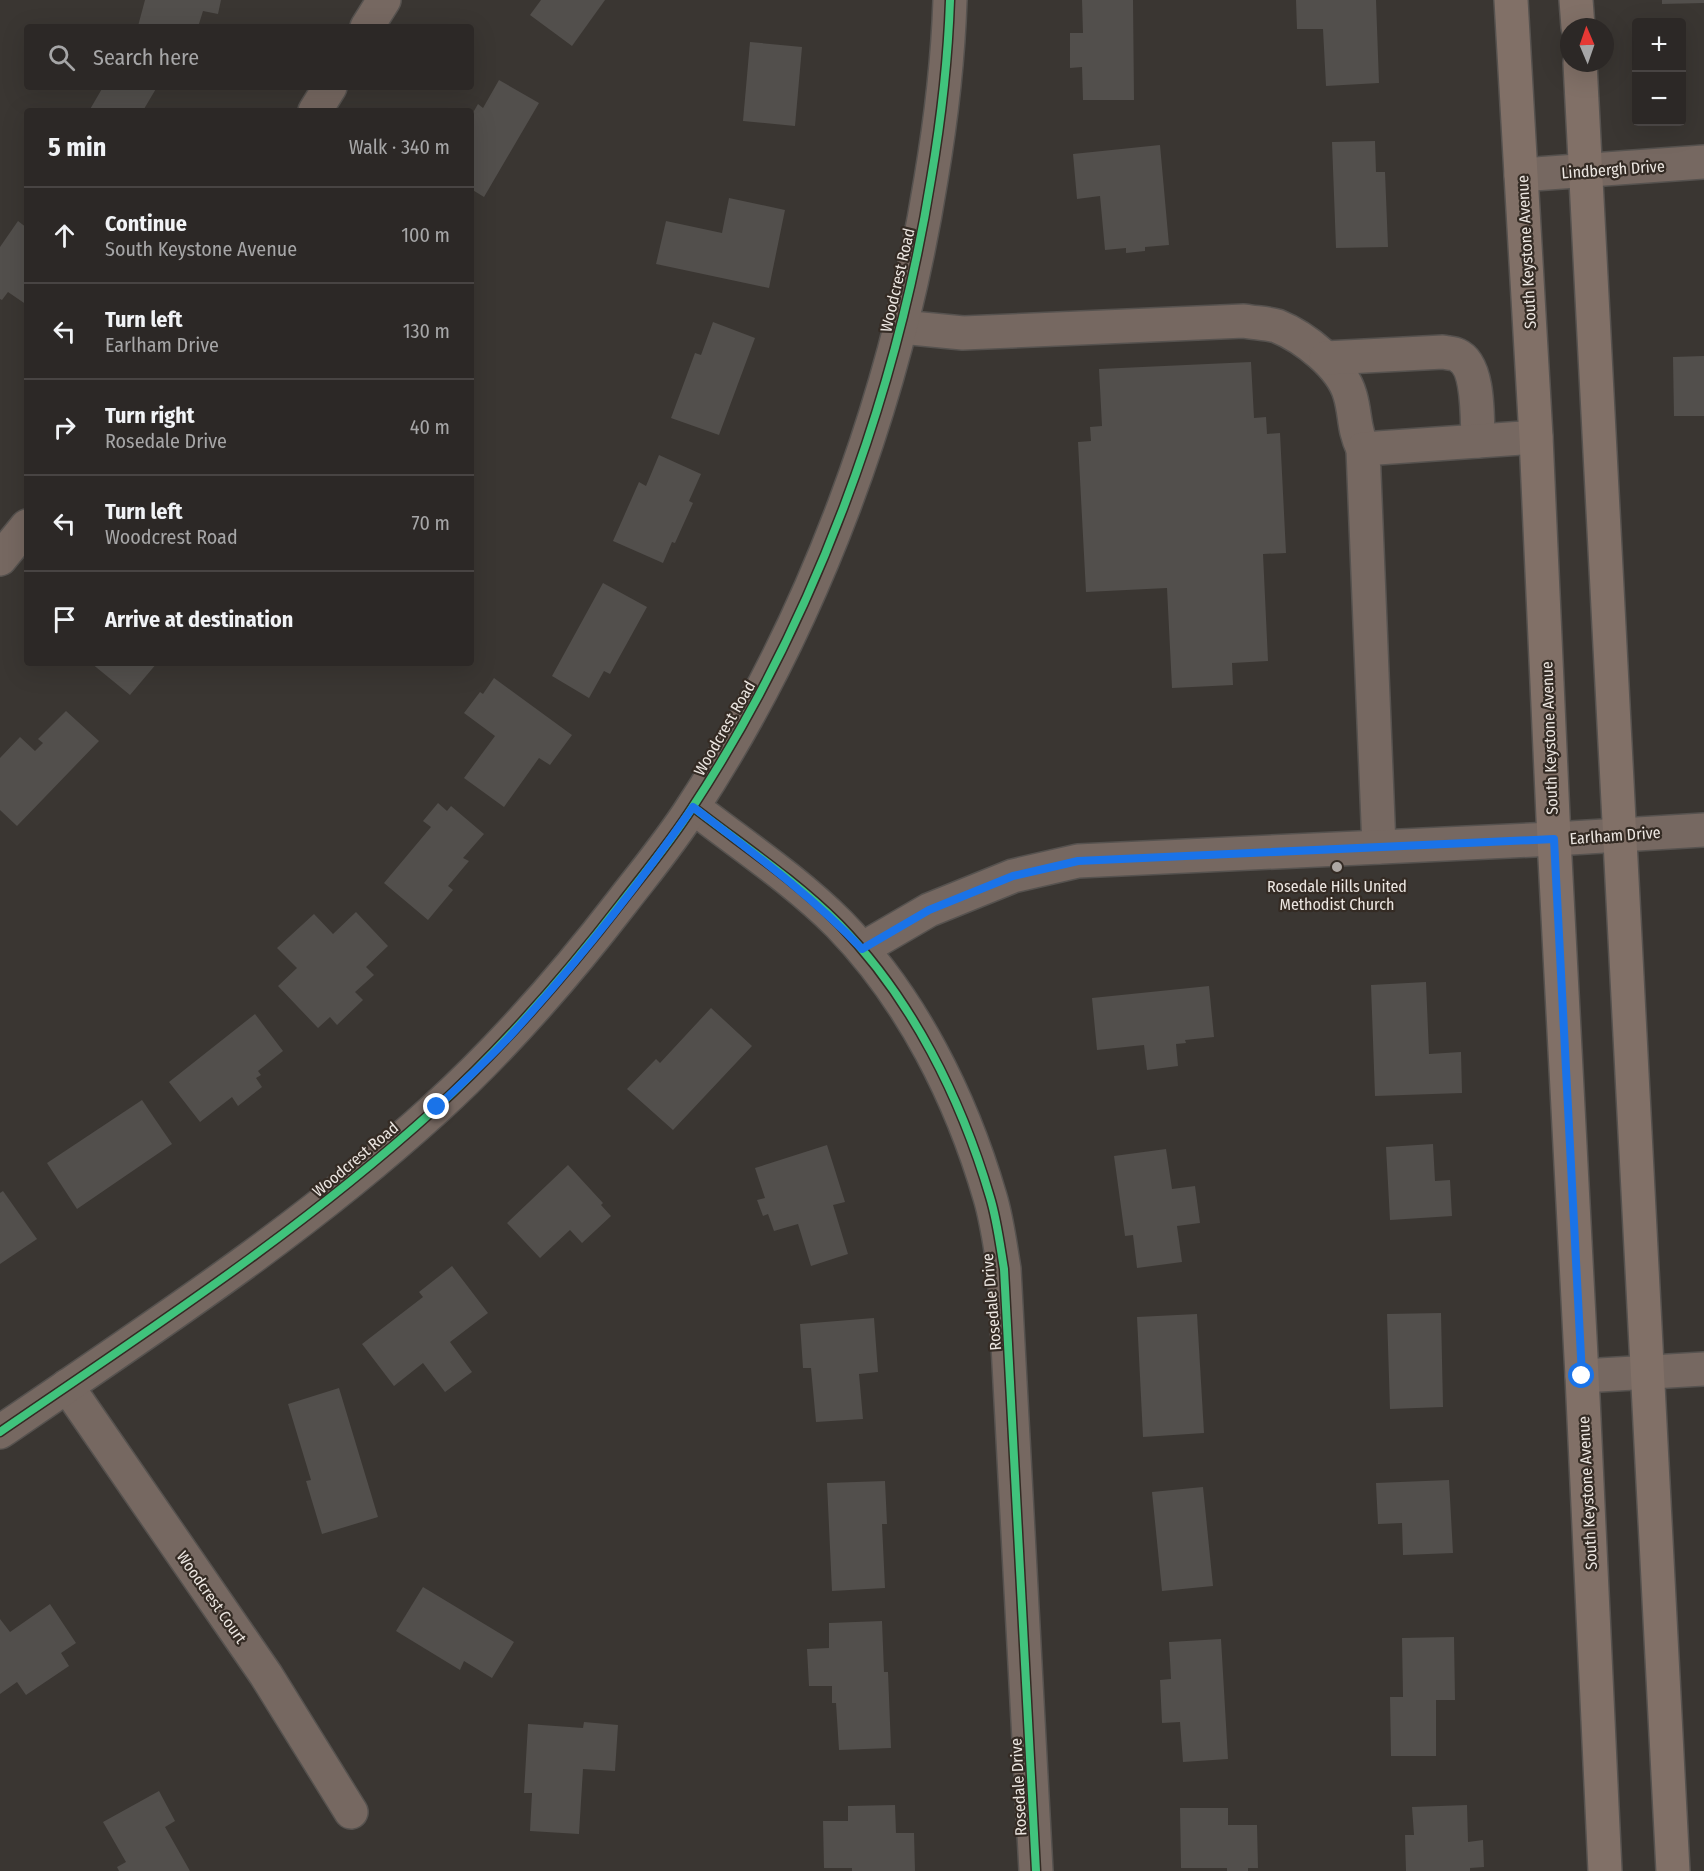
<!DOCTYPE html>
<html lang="en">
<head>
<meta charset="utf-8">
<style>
	:root { --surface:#2c2826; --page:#383432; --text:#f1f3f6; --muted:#a6a6a7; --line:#484443 }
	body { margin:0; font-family:"Fira Sans Condensed",sans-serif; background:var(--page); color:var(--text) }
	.controls { position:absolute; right:18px; top:18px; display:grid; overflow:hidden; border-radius:6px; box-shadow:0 6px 24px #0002 }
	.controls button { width:54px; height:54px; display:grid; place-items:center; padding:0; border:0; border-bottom:2px solid var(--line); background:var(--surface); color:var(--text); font:30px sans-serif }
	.compass { position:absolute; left:1560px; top:18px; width:54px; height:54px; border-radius:50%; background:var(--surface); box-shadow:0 6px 24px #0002; rotate:358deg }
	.stop { position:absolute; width:18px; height:18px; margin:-14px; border:4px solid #1a73e8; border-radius:50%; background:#fff }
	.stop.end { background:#1a73e8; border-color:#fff; box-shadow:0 2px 6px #0008 }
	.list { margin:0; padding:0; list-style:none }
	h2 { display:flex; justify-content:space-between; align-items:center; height:78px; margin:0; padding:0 24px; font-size:26px }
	h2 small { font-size:20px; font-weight:400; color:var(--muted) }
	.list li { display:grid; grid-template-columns:39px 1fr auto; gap:18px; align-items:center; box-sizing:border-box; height:96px; padding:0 24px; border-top:2px solid var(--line) }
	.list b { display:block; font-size:22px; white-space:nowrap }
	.list p { margin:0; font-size:20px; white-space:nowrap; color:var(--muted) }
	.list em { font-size:20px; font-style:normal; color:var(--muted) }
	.icon { flex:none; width:33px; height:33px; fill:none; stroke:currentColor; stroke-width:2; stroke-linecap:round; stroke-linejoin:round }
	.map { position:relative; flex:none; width:1704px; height:1871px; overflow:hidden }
	.search { position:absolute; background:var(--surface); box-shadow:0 6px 24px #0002; left:24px; top:24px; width:450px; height:66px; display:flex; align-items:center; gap:15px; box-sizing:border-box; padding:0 21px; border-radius:6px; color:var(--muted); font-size:22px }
	.panel { position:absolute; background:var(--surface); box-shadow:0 6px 24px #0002; left:24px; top:108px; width:450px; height:558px; border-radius:6px }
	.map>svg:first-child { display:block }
	.building { fill:#524f4c }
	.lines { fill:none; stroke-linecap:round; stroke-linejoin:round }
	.minor-casing { stroke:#56524f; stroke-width:36 }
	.major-casing { stroke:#56524f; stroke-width:36 }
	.minor { stroke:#766861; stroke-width:33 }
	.major { stroke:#817067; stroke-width:33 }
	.cycleway-casing { stroke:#342b24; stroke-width:11 }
	.cycleway { stroke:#40c37c; stroke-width:8 }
	.route { stroke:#1a73e8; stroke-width:8 }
	.poi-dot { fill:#aea8a4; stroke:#342b24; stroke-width:2 }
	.labels { text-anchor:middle; stroke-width:4.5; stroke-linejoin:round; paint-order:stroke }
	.street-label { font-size:16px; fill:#ece6e1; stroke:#342b24 }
	.poi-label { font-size:16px; fill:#ece6e1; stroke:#342b24 }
</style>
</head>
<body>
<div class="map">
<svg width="1704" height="1871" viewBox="0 0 1704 1871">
	<rect width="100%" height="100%" fill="#3a3632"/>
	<g class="building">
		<polygon points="145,0 221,0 218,14 203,11 198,27 142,27 138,26"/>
		<polygon points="541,0 605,0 572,46 530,15"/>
		<polygon points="1082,0 1133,0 1134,100 1083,100 1082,67 1070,68 1070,33 1083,33"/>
		<polygon points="1296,0 1376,0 1379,83 1326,86 1323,29 1297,29"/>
		<polygon points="1662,0 1704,0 1704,3 1662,4"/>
		<polygon points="750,42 802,47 795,126 743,121"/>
		<polygon points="499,80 539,103 484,197 471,189 471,116 478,104 483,108"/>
		<polygon points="103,87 157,87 144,109 147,111 89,111"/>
		<polygon points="1375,141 1376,172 1385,172 1388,247 1336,248 1332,142"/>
		<polygon points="1160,145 1169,245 1145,247 1145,251 1126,253 1126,248 1105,250 1100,196 1077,199 1073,154"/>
		<polygon points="729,198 785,210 769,288 656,264 666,221 722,233"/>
		<polygon points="18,221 27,228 27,305 8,292 2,300 0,299 0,247"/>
		<polygon points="713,322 755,338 719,435 671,418 695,353 701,355"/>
		<polygon points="1704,356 1704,416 1674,416 1673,357"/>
		<polygon points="1251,362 1254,418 1266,417 1267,434 1280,433 1286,553 1263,554 1268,661 1232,663 1233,685 1172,688 1167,588 1086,592 1078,442 1091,441 1090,427 1102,426 1099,369"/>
		<polygon points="659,455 701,474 689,501 693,503 675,543 672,542 663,563 613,541 639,482 646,486"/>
		<polygon points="603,583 647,607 610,674 604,671 589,698 552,676"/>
		<polygon points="91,663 157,663 130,695"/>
		<polygon points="494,678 572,735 550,765 539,758 504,807 464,778 495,736 464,713 480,692 483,694"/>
		<polygon points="66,711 99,741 17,826 0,810 0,758 20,737 35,751 43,743 38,739"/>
		<polygon points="438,803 447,811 451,806 484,834 463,858 469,861 448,886 453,890 428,920 384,883 431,827 423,821"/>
		<polygon points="356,912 388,946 366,967 374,975 355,992 363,1000 337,1025 330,1017 318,1028 278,986 297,968 277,948 314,914 333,934"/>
		<polygon points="1426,982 1429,1054 1461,1052 1462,1093 1375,1096 1371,985"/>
		<polygon points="1209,986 1214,1037 1185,1040 1186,1043 1176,1044 1178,1066 1147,1070 1144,1045 1097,1050 1092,998"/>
		<polygon points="711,1008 752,1046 673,1130 627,1089 656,1059 660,1063"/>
		<polygon points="255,1014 283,1051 258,1071 261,1075 256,1078 262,1087 238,1106 232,1097 200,1122 169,1082"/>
		<polygon points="142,1100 172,1144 77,1209 47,1163"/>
		<polygon points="1433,1144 1435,1181 1450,1180 1452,1216 1390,1220 1386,1147"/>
		<polygon points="827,1145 845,1202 833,1205 848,1254 811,1266 798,1224 774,1231 768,1214 763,1216 757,1200 765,1198 755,1168"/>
		<polygon points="1166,1149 1172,1189 1195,1186 1200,1223 1177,1226 1182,1262 1137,1268 1133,1235 1125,1236 1114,1156"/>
		<polygon points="568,1165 603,1203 601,1205 611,1216 582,1243 570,1230 540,1258 507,1223"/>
		<polygon points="3,1191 37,1239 0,1264 0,1193"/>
		<polygon points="452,1266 488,1313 450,1342 472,1372 445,1392 423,1363 394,1386 362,1344 423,1297 419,1292"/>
		<polygon points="1441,1313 1443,1407 1390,1409 1387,1314"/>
		<polygon points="1197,1314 1204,1433 1143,1437 1137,1317"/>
		<polygon points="874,1318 878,1372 859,1374 863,1419 816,1422 811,1368 803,1368 800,1324"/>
		<polygon points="339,1388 378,1517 322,1534 306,1481 311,1480 288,1404"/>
		<polygon points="1449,1480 1453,1553 1403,1555 1402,1523 1378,1524 1376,1483"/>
		<polygon points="885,1481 887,1524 882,1524 885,1588 832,1591 827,1483"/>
		<polygon points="1203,1487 1213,1586 1162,1591 1152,1492"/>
		<polygon points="423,1587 514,1642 492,1678 464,1661 460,1670 396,1631"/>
		<polygon points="50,1604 76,1643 61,1653 69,1666 26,1695 17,1682 0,1694 0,1619 10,1632"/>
		<polygon points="882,1621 884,1672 888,1672 891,1748 839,1750 836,1703 832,1703 832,1686 809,1686 807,1649 829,1648 829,1623"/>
		<polygon points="1454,1637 1455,1700 1436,1700 1436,1756 1391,1756 1390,1697 1403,1697 1402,1638"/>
		<polygon points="1221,1639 1228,1759 1183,1762 1180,1722 1162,1723 1160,1680 1171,1679 1169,1642"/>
		<polygon points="584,1722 618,1725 615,1771 583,1769 579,1834 530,1831 532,1793 524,1793 528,1724 583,1728"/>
		<polygon points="159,1791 175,1821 165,1827 190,1871 119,1871 117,1867 126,1862 103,1822"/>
		<polygon points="895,1805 896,1833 914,1833 915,1871 852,1871 852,1868 824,1868 823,1821 848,1821 848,1806"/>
		<polygon points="1467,1805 1468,1842 1483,1840 1484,1867 1470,1868 1470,1871 1406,1871 1405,1835 1414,1835 1412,1807"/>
		<polygon points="1180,1808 1228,1808 1228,1825 1257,1825 1258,1868 1248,1868 1248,1871 1227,1871 1227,1868 1181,1868"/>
	</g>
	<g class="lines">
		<g class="minor-casing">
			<g id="minor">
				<polyline points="367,27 384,0"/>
				<polyline points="315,111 330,87"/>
				<polyline points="1521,175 1704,162"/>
				<path d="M901 327 963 333 1244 321C1255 323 1267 323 1277 326 1304 337 1342 366 1350 395 1356 415 1353 428 1363 449"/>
				<path d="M1326 358 1443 352C1447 353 1453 353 1457 355 1480 365 1477 420 1478 441"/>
				<polyline points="0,559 27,526"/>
				<path d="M693 807C742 845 795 880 839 924 912 999 961 1098 990 1197 997 1220 1000 1245 1004 1269L1036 1871"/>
				<polyline points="1379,847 1363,449 1536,437"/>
				<polyline points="862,949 929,910 1013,876 1078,861 1554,839 1704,830"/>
				<polyline points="1582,1376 1704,1369"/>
				<polyline points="67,1386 266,1675 351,1812"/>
				<path d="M0 1432C149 1330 301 1231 435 1109 504 1046 565 976 622 902 646 871 671 841 692 808 814 622 896 398 931 179 941 120 948 60 950 0"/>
			</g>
		</g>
		<g class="major-casing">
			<g id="major">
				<polyline points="1511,0 1536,437 1554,839 1582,1376 1605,1871"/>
				<polyline points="1576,0 1578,27"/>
				<polyline points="1580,63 1673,1871"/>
			</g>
		</g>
		<use href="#minor" class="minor"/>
		<use href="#major" class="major"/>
		<g class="cycleway-casing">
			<g id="cycleway">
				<path d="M693 807C742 845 795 880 839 924 912 999 961 1098 990 1197 997 1220 1000 1245 1004 1269L1036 1871"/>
				<path d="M0 1432C149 1330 301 1231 435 1109 504 1046 565 976 622 902 646 871 671 841 692 808 814 622 896 398 931 179 941 120 948 60 950 0"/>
			</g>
		</g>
		<use href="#cycleway" class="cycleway"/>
	</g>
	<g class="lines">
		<path class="route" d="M437 1107C461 1084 487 1061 510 1036 576 964 637 887 693 807 752 852 811 895 862 949L929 910 1013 876 1078 861 1554 839 1582 1376"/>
	</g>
	<circle class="poi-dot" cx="1337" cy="867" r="6"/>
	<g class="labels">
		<g class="street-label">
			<text transform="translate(1613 169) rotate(-4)" y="6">Lindbergh Drive</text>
			<text transform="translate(1526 252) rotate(-93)" y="6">South Keystone Avenue</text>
			<text transform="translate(897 280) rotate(-77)" y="6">Woodcrest Road</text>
			<text transform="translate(724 728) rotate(-60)" y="6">Woodcrest Road</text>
			<text transform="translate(1549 738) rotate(-92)" y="6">South Keystone Avenue</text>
			<text transform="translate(1615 835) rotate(-4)" y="6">Earlham Drive</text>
			<text transform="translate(355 1159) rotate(-40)" y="6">Woodcrest Road</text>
			<text transform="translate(991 1302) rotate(-95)" y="6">Rosedale Drive</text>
			<text transform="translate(1587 1493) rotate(-93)" y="6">South Keystone Avenue</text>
			<text transform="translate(212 1597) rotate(55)" y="6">Woodcrest Court</text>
			<text transform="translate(1018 1787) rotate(-93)" y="6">Rosedale Drive</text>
		</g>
		<g class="poi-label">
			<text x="1337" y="892">Rosedale Hills United<tspan x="1337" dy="18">Methodist Church</tspan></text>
		</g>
	</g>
</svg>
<div class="controls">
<button>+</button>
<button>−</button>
</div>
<svg class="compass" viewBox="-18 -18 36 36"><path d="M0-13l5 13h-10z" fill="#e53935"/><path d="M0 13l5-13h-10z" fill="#a6a6a7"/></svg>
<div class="stop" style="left:1582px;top:1376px"></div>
<div class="stop end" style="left:437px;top:1107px"></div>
<div class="search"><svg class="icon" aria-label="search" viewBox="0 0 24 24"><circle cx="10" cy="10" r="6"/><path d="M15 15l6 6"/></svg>Search here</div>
<section class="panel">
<h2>5 min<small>Walk · 340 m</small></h2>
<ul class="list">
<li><svg class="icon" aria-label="ahead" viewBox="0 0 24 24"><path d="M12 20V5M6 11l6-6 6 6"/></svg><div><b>Continue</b><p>South Keystone Avenue</p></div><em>100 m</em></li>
<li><svg class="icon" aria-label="left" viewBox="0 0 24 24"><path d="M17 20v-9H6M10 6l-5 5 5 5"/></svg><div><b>Turn left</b><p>Earlham Drive</p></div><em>130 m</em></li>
<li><svg class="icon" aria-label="right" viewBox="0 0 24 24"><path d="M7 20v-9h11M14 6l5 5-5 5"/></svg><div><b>Turn right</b><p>Rosedale Drive</p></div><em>40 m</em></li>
<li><svg class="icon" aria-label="left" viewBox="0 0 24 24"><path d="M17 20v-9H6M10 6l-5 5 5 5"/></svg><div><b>Turn left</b><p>Woodcrest Road</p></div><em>70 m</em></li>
<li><svg class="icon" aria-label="arrive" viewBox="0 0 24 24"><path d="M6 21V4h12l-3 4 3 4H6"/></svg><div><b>Arrive at destination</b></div></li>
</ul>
</section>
</div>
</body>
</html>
